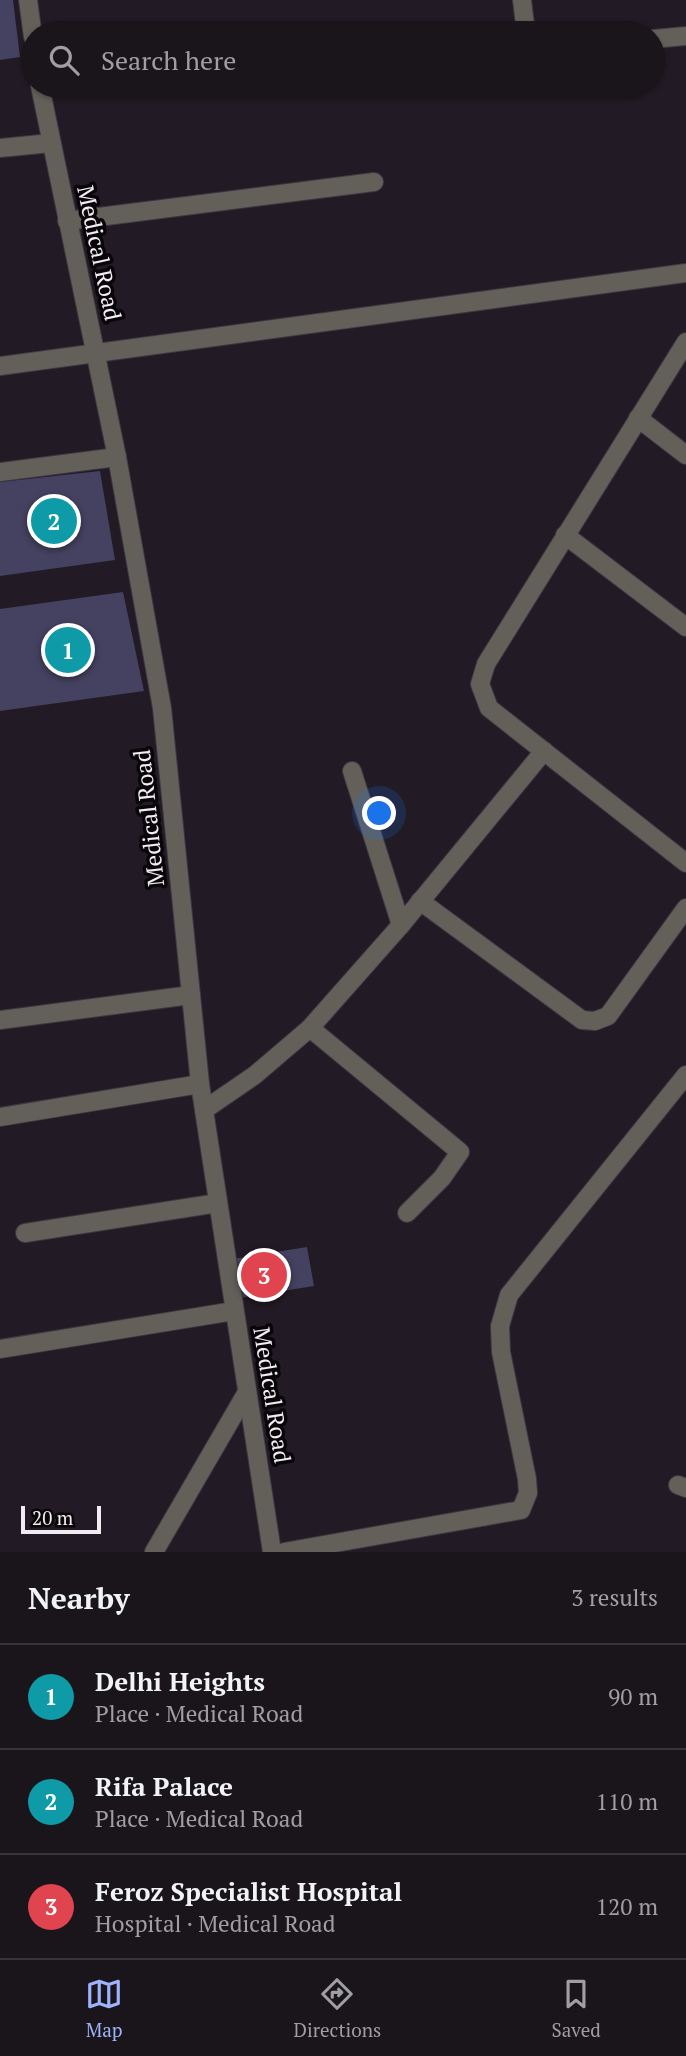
<!DOCTYPE html>
<html lang="en">
<head>
<meta charset="utf-8">
<style>
	:root { --surface:#1a141b; --page:#231d24; --text:#f1f3f6; --muted:#9f9ea3; --line:#38333a; --accent:#9fb3fd }
	body { margin:0; font-family:"PT Serif",serif; background:var(--page); color:var(--text) }
	.scale { position:absolute; left:21px; bottom:18px; width:80px; box-sizing:border-box; padding-left:7px; border:4px solid #f2ecf3; border-top:0; font-size:19px; line-height:24px; white-space:nowrap; color:#f2ecf3; -webkit-text-stroke:5px #09060a; paint-order:stroke }
	.you { position:absolute; left:380px; top:814px; width:24px; height:24px; margin:-18px; border:5px solid #fff; border-radius:50%; background:#1a73e8; box-shadow:0 0 0 10px #1a73e833 }
	.badge { display:grid; place-items:center; width:46px; height:46px; border-radius:50%; background:var(--accent); color:#fff; font-size:23px; font-weight:700 }
	.pin { position:absolute; translate:-50% -50%; border:4px solid #fff; box-shadow:0 2px 7px #0006 }
	.list { margin:0; padding:0; list-style:none }
	h2 { display:flex; justify-content:space-between; align-items:center; height:91px; margin:0; padding:0 28px; font-size:30px }
	h2 small { font-size:23px; font-weight:400; color:var(--muted) }
	.list li { display:grid; grid-template-columns:46px 1fr auto; gap:21px; align-items:center; box-sizing:border-box; height:105px; padding:0 28px; border-top:2px solid var(--line) }
	.list b { display:block; font-size:26px; white-space:nowrap }
	.list p { margin:0; font-size:23px; white-space:nowrap; color:var(--muted) }
	.list em { font-size:23px; font-style:normal; color:var(--muted) }
	.icon { flex:none; width:38px; height:38px; fill:none; stroke:currentColor; stroke-width:2; stroke-linecap:round; stroke-linejoin:round }
	.map { position:relative; flex:none; width:686px; height:1552px; overflow:hidden }
	.search { position:absolute; background:var(--surface); box-shadow:0 2px 5px #0004; left:21px; right:21px; top:21px; height:77px; display:flex; align-items:center; gap:18px; box-sizing:border-box; padding:0 24px; border-radius:38px; color:var(--muted); font-size:26px }
	.sheet { height:406px; background:var(--surface) }
	nav { display:flex; justify-content:space-around; align-items:center; box-sizing:border-box; height:98px; border-top:2px solid var(--line); background:var(--surface); font-size:19px; color:var(--muted) }
	nav a { display:grid; justify-items:center; gap:4px }
	nav .on { color:var(--accent) }
	.map>svg:first-child { display:block }
	.building { fill:#454160 }
	.lines { fill:none; stroke-linecap:round; stroke-linejoin:round }
	.minor-casing { stroke:#3f3741; stroke-width:20 }
	.minor { stroke:#63605a; stroke-width:18 }
	.labels { text-anchor:middle; stroke-width:7; stroke-linejoin:round; paint-order:stroke }
	.street-label { font-size:23px; fill:#f2ecf3; stroke:#09060a }
</style>
</head>
<body>
<div class="map">
<svg width="686" height="1552" viewBox="0 0 686 1552">
	<rect width="100%" height="100%" fill="#221a24"/>
	<g class="building">
		<polygon points="0,0 13,0 20,57 0,60"/>
		<polygon points="100,471 115,560 0,576 0,482"/>
		<polygon points="123,592 144,691 0,711 0,609"/>
		<polygon points="307,1247 314,1286 239,1298 233,1259"/>
	</g>
	<g class="lines">
		<g class="minor-casing">
			<g id="minor">
				<polyline points="28,0 33,37"/>
				<polyline points="522,0 526,33"/>
				<polyline points="653,39 686,36"/>
				<polyline points="40,86 117,457 162,708 200,1084 272,1552"/>
				<polyline points="0,148 51,143"/>
				<polyline points="67,221 374,182"/>
				<polyline points="686,342 486,664 480,684 489,708 686,863"/>
				<polyline points="0,366 686,273"/>
				<polyline points="638,418 686,455"/>
				<polyline points="0,472 117,457"/>
				<polyline points="565,535 686,627"/>
				<polyline points="352,771 401,925"/>
				<polyline points="420,901 582,1020 595,1021 608,1016 686,908"/>
				<polyline points="0,1020 191,995"/>
				<polyline points="310,1028 460,1152 442,1178 407,1213"/>
				<polyline points="204,1110 255,1075 310,1028 401,925 544,751"/>
				<polyline points="0,1117 200,1084"/>
				<polyline points="25,1233 218,1203"/>
				<polyline points="0,1349 234,1311"/>
				<polyline points="678,1485 686,1488"/>
				<polyline points="154,1552 247,1392"/>
				<polyline points="284,1552 521,1510 528,1493 527,1479 501,1352 500,1326 509,1295 686,1075"/>
			</g>
		</g>
		<use href="#minor" class="minor"/>
	</g>
	<g class="labels">
		<g class="street-label">
			<text transform="translate(99 253) rotate(78)" y="8">Medical Road</text>
			<text transform="translate(149 818) rotate(-96)" y="8">Medical Road</text>
			<text transform="translate(272 1395) rotate(81)" y="8">Medical Road</text>
		</g>
	</g>
</svg>
<div class="scale">20 m</div>
<div class="you"></div>
<div class="pin badge" style="left:68px;top:650px;background:#0f9aa8">1</div>
<div class="pin badge" style="left:54px;top:521px;background:#0f9aa8">2</div>
<div class="pin badge" style="left:264px;top:1275px;background:#e0444e">3</div>
<div class="search"><svg class="icon" aria-label="search" viewBox="0 0 24 24"><circle cx="10" cy="10" r="6"/><path d="M15 15l6 6"/></svg>Search here</div>
</div>
<section class="sheet">
<h2>Nearby<small>3 results</small></h2>
<ul class="list">
<li><span class="badge" style="background:#0f9aa8">1</span><div><b>Delhi Heights</b><p>Place · Medical Road</p></div><em>90 m</em></li>
<li><span class="badge" style="background:#0f9aa8">2</span><div><b>Rifa Palace</b><p>Place · Medical Road</p></div><em>110 m</em></li>
<li><span class="badge" style="background:#e0444e">3</span><div><b>Feroz Specialist Hospital</b><p>Hospital · Medical Road</p></div><em>120 m</em></li>
</ul>
</section>
<nav>
<a class="on"><svg class="icon" aria-label="map" viewBox="0 0 24 24"><path d="M3 6l6-2 6 2 6-2v14l-6 2-6-2-6 2zM9 4v14M15 6v14"/></svg>Map</a>
<a><svg class="icon" aria-label="directions" viewBox="0 0 24 24"><path d="M12 3l9 9-9 9-9-9zM9 14v-3h6M13 9l2 2-2 2"/></svg>Directions</a>
<a><svg class="icon" aria-label="saved" viewBox="0 0 24 24"><path d="M7 4h10v16l-5-4-5 4z"/></svg>Saved</a>
</nav>
</body>
</html>
